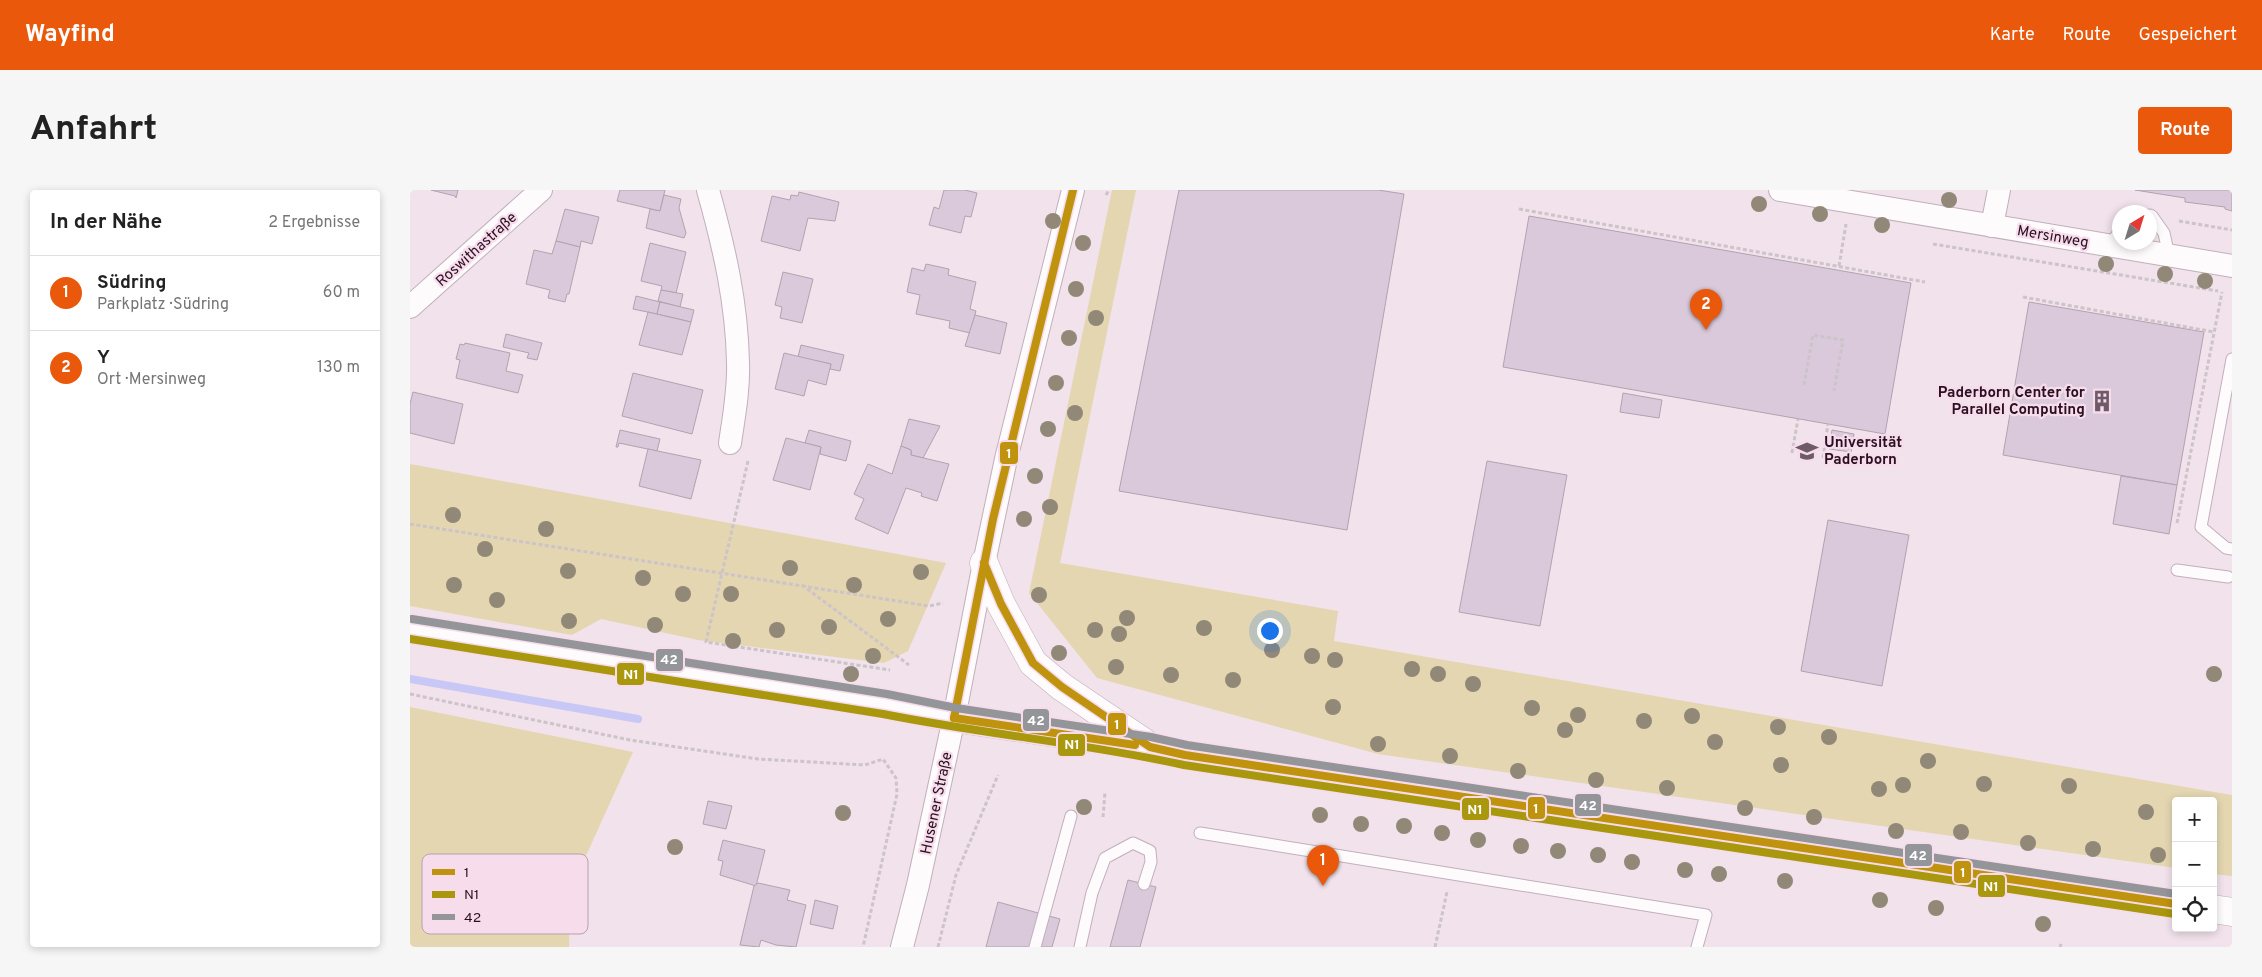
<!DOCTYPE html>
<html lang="de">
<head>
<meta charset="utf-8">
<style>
	:root { --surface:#fff; --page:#f6f6f6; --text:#222; --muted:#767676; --line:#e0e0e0; --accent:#ea580c }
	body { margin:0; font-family:Overpass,sans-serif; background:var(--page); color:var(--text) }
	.controls { position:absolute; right:15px; bottom:15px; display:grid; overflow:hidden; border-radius:5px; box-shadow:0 2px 8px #0003 }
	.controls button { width:45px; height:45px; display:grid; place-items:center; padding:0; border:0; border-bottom:1px solid var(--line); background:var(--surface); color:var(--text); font:25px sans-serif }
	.compass { position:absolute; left:1702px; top:15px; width:45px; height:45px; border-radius:50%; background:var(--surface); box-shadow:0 2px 8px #0003; rotate:38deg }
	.you { position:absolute; left:859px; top:440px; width:18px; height:18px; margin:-12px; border:4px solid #fff; border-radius:50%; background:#1a73e8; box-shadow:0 0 0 8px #1a73e833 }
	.badge { display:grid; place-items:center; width:32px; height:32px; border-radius:50%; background:var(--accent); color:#fff; font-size:16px; font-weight:700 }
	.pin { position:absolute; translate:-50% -41px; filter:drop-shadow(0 1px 2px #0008) }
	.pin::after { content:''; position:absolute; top:26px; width:18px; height:15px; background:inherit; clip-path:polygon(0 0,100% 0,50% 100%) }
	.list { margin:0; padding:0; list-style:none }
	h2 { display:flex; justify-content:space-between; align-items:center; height:65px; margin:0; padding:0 20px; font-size:21px }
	h2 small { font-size:16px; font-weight:400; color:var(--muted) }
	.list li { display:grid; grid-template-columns:32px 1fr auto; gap:15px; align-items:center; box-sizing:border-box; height:75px; padding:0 20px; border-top:1px solid var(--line) }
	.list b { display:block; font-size:19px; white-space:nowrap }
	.list p { margin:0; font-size:16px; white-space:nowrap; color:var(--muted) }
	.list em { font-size:16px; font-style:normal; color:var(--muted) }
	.icon { flex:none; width:28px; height:28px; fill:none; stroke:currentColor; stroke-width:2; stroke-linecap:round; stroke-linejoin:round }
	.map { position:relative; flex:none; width:1822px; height:757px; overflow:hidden; border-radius:5px }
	header { display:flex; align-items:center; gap:30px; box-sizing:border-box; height:70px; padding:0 25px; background:var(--accent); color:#fff }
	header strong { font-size:24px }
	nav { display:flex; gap:28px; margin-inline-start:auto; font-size:18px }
	.intro { display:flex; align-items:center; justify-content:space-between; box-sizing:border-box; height:120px; padding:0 30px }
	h1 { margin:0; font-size:35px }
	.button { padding:12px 22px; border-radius:5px; background:var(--accent); color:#fff; font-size:18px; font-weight:700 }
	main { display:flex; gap:30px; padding:0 30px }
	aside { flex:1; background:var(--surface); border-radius:5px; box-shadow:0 2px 8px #0003 }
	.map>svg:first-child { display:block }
	.green { fill:#e4d6b1 }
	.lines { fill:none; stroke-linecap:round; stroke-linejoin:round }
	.stream { stroke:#c8c7f6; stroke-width:8 }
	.building { fill:#dac9da; stroke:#b2a2b1 }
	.service-casing { stroke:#c2afbb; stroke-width:13 }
	.minor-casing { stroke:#c2afbb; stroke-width:24 }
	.secondary-casing { stroke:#c2afbb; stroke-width:29 }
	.path { stroke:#ccc4c8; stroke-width:3; stroke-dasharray:4 2.5; stroke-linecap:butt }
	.service { stroke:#fdfbfc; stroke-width:11 }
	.minor { stroke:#fdfbfc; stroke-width:22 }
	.secondary { stroke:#fdfbfc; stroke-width:28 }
	.bus-1-casing { stroke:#f7dcec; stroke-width:11 }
	.bus-2-casing { stroke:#f7dcec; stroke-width:11 }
	.bus-3-casing { stroke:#f7dcec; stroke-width:11 }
	.bus-1 { stroke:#bf930e; stroke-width:8 }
	.bus-2 { stroke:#a9970d; stroke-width:8 }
	.bus-3 { stroke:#949599; stroke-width:8 }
	.tree { fill:#928877 }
	.labels { text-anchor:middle; stroke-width:4.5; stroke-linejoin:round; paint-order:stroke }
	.street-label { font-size:15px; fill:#291121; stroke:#f7dcec }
	.poi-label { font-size:15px; font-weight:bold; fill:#291121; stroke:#f7dcec; text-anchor:end }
	.key { fill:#f7dcec; stroke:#b99faf; stroke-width:1 }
	.key-label { font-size:14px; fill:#291121 }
	.line-badge { stroke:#f7dcec; stroke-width:2 }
	.badge-label { font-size:14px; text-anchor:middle; font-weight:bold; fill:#fff }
</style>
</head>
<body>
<header>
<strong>Wayfind</strong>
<nav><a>Karte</a><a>Route</a><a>Gespeichert</a></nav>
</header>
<div class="intro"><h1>Anfahrt</h1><a class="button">Route</a></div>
<main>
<aside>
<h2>In der Nähe<small>2 Ergebnisse</small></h2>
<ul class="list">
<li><span class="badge">1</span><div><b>Südring</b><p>Parkplatz · Südring</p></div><em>60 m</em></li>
<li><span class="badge">2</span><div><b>Y</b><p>Ort · Mersinweg</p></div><em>130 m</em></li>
</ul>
</aside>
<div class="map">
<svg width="1822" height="757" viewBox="0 0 1822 757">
	<rect width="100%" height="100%" fill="#f1e2eb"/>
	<g class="green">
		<polygon points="702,0 726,0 650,373 928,421 924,451 1822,605 1822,686 1803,684 1803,611 1766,611 1766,678 968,564 687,488 619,403"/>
		<polygon points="0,274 536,373 498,461 474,473 288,450 191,429 162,445 0,416"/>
		<polygon points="0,517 223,562 160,701 159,757 0,757"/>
	</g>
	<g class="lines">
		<polyline class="stream" points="0,489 228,529"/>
	</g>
	<g class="building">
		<polygon points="21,0 48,0 46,8 45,6"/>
		<polygon points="210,0 255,0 250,21 207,11"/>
		<polygon points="534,0 555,0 567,3 561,27 555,26 551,43 519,35 524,17 529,19"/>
		<polygon points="769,0 968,0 994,4 937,340 709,301"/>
		<polygon points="1725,0 1822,0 1822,21 1815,19 1815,17 1775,12 1775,8"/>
		<polygon points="389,2 429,12 425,31 398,28 390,61 351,51 362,6 380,10 381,5 388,6"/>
		<polygon points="254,5 271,9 269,18 276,43 274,48 236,38 240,19 250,21"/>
		<polygon points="155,19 189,27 182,54 171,51 170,57 146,51"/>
		<polygon points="1119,26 1501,93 1475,244 1093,177"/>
		<polygon points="146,51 170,57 159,104 157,104 155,112 138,108 140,100 116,94 124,60 142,64"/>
		<polygon points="240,53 276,62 266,103 251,100 252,96 231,91"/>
		<polygon points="516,74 539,79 538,85 566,92 560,119 566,121 560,143 539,138 540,131 506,124 510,105 497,102 502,78 514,81"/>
		<polygon points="373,82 403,89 392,133 370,128 372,117 365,115"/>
		<polygon points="251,100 273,104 270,117 248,111"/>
		<polygon points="226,106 250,112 247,124 223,119"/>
		<polygon points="250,112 284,120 281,132 247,124"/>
		<polygon points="1619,112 1794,142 1767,295 1593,265"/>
		<polygon points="238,122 281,132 272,165 229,155"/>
		<polygon points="565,125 597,133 590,164 555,156"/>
		<polygon points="96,144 132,153 127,170 117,168 119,163 93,157"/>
		<polygon points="55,153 100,163 96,181 113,185 108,203 46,188 50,170 46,169 50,154 54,155"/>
		<polygon points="391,155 434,165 430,181 420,179 421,174 388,167"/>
		<polygon points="374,163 421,174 416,195 398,190 394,206 365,199"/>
		<polygon points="223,183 293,200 282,244 212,226"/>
		<polygon points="3,202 53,214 44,254 0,243 0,214"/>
		<polygon points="1213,203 1252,210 1249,228 1210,222"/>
		<polygon points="499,229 530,236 513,268 501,265 501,260 491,256"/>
		<polygon points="210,240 250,249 247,261 209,253 208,257 206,257"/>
		<polygon points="399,240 441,251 436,271 410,264 411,257 395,253"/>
		<polygon points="1422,240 1444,244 1441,262 1419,259"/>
		<polygon points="376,248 411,257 400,300 363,290"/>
		<polygon points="491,256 501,260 501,265 539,274 527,311 511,306 512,303 496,298 478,344 445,329 454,309 444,304 458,274 482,284"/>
		<polygon points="238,259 291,270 281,309 229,296"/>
		<polygon points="1077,271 1157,285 1130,436 1049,422"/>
		<polygon points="1711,286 1767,295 1759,344 1703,334"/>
		<polygon points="1418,330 1499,345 1472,496 1391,481"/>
		<polygon points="298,611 322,616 316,639 293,634"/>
		<polygon points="313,650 355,660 346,696 310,685 313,671 308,670"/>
		<polygon points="718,690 746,697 730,757 700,757"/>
		<polygon points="348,693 380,700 377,710 396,715 386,757 366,755 351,750 349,757 330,755 344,696"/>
		<polygon points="405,710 428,716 423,739 400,734"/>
		<polygon points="588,712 650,729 642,757 576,757"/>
	</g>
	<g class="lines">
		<g class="service-casing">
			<g id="service">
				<polyline points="1740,25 1742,26 1754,43 1759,66"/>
				<polyline points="1700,56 1710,40"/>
				<polyline points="1822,169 1791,337 1816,358 1822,359"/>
				<polyline points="1767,380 1818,387"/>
				<polyline points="790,643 1296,725 1287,757"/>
				<polyline points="625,757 661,626"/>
				<polyline points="670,757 682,703 695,668 723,653 740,661 741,672 734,694"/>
			</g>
		</g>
		<g class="minor-casing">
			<g id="minor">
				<path d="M298 0C314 57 327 113 328 173 329 199 324 226 320 253"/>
				<polyline points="1370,0 1822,76"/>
				<polyline points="1582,36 1589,0"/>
				<polyline points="0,117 131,0"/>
				<polyline points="492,757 508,695 544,528 574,373 596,269 663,0"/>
			</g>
		</g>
		<g class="secondary-casing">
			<g id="secondary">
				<polyline points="574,373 591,414 623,473 652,497 735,553"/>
				<polyline points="0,439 475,514 544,528 740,557 775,565 1766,714"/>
				<polyline points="1803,719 1822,722"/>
			</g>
		</g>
		<g class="path">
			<polyline points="696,5 699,0"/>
			<polyline points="1109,19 1515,92"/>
			<polyline points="1769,31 1822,40"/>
			<polyline points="1523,54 1808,101"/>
			<polyline points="1429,76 1436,34"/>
			<polyline points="1613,107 1804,142"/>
			<polyline points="1394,195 1403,145 1433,150 1424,201"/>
			<polyline points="1382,263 1388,229"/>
			<polyline points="1413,268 1418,234"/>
			<polyline points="338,271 296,452 480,480"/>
			<polyline points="1767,333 1812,102"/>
			<polyline points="0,334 519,416 533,413"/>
			<polyline points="392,395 499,475"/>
			<polyline points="0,504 220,550 348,569 455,575 473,569 486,588 487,604 453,757"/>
			<polyline points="693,627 695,602"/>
			<polyline points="528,757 546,685 588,585"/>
			<polyline points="1025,757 1037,702"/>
			<polyline points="1650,757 1651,754"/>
		</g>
		<use href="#service" class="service"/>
		<use href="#minor" class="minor"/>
		<use href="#secondary" class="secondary"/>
		<g class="bus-1-casing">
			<g id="bus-1">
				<polyline points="574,373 591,414 623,473 652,497 740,557 775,565 1766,714"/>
				<polyline points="544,528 725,555"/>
				<polyline points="544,528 583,329 663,0"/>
			</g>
		</g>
		<g class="bus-2-casing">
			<path id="bus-2" d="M0 449 473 524C573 544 674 553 774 575L1765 724"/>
		</g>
		<g class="bus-3-casing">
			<polyline id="bus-3" points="2,429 477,504 546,518 741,547 777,555 1766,704"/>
		</g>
		<use href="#bus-1" class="bus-1"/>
		<use href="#bus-2" class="bus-2"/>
		<use href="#bus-3" class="bus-3"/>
	</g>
	<g class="tree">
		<circle cx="1539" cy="10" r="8"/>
		<circle cx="1349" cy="14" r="8"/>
		<circle cx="1410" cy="24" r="8"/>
		<circle cx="643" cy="31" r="8"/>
		<circle cx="1472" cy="35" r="8"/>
		<circle cx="673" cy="53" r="8"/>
		<circle cx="1696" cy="74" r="8"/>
		<circle cx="1755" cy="84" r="8"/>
		<circle cx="1795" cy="91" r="8"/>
		<circle cx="666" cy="99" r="8"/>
		<circle cx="686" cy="128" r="8"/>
		<circle cx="659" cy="148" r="8"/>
		<circle cx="646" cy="193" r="8"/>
		<circle cx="665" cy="223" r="8"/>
		<circle cx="638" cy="239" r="8"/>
		<circle cx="625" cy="286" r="8"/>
		<circle cx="640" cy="317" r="8"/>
		<circle cx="43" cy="325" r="8"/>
		<circle cx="614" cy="329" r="8"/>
		<circle cx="136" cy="339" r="8"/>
		<circle cx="75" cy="359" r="8"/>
		<circle cx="380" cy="378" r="8"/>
		<circle cx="158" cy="381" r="8"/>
		<circle cx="511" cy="382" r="8"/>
		<circle cx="233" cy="388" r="8"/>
		<circle cx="44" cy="395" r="8"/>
		<circle cx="444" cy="395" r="8"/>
		<circle cx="273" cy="404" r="8"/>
		<circle cx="321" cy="404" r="8"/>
		<circle cx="629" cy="405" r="8"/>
		<circle cx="87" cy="410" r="8"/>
		<circle cx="717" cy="428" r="8"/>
		<circle cx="478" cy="429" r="8"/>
		<circle cx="159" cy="431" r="8"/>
		<circle cx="245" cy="435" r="8"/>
		<circle cx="419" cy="437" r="8"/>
		<circle cx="794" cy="438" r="8"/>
		<circle cx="367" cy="440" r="8"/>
		<circle cx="685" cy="440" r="8"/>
		<circle cx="709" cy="444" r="8"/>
		<circle cx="323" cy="451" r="8"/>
		<circle cx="862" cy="460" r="8"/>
		<circle cx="649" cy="463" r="8"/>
		<circle cx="463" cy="466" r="8"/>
		<circle cx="902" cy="466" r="8"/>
		<circle cx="925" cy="470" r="8"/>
		<circle cx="706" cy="477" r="8"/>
		<circle cx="1002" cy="479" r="8"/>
		<circle cx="441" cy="484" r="8"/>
		<circle cx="1028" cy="484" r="8"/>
		<circle cx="1804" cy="484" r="8"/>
		<circle cx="761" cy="485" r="8"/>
		<circle cx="823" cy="490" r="8"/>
		<circle cx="1063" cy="494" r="8"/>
		<circle cx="923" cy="517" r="8"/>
		<circle cx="1122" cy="518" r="8"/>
		<circle cx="1168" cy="525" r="8"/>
		<circle cx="1282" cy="526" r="8"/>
		<circle cx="1234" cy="531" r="8"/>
		<circle cx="1368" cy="537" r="8"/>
		<circle cx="1155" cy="540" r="8"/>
		<circle cx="1419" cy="547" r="8"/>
		<circle cx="1305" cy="552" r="8"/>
		<circle cx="968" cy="554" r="8"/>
		<circle cx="1040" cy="566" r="8"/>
		<circle cx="1518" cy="571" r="8"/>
		<circle cx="1371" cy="575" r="8"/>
		<circle cx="1108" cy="581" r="8"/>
		<circle cx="1186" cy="590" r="8"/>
		<circle cx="1574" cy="594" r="8"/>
		<circle cx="1493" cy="595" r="8"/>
		<circle cx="1659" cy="596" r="8"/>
		<circle cx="1257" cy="598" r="8"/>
		<circle cx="1469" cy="599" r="8"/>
		<circle cx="674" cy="617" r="8"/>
		<circle cx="1335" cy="618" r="8"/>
		<circle cx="1736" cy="622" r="8"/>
		<circle cx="433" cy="623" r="8"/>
		<circle cx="910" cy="625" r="8"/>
		<circle cx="1404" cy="627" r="8"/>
		<circle cx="951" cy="634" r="8"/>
		<circle cx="994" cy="636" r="8"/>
		<circle cx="1486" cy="641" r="8"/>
		<circle cx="1551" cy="642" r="8"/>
		<circle cx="1032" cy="643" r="8"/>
		<circle cx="1068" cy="650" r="8"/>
		<circle cx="1618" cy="653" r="8"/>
		<circle cx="1111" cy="656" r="8"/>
		<circle cx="265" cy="657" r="8"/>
		<circle cx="1683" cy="659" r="8"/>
		<circle cx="1148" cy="661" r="8"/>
		<circle cx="1188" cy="665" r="8"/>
		<circle cx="1748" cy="665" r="8"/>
		<circle cx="1222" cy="672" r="8"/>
		<circle cx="1275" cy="680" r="8"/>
		<circle cx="1309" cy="684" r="8"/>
		<circle cx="1375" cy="691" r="8"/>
		<circle cx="1470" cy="710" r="8"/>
		<circle cx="1526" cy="718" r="8"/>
		<circle cx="1633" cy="734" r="8"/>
	</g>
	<defs>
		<g id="building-bare" transform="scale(1.725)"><path d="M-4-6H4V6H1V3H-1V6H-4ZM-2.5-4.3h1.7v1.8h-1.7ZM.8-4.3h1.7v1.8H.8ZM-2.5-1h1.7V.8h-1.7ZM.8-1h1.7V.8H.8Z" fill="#6f5a68" stroke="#f7dcec" stroke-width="2.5" paint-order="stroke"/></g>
		<g id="university-bare" transform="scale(1.725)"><path d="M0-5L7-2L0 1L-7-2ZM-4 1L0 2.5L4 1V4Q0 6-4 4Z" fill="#6f5a68" stroke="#f7dcec" stroke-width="2.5" paint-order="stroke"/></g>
	</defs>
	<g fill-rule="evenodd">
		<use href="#building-bare" x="1692" y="211"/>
		<use href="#university-bare" x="1397" y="261"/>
	</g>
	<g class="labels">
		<g class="street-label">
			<text transform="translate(1643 46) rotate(10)" y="5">Mersinweg</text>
			<text transform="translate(66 59) rotate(-42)" y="5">Roswithastraße</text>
			<text transform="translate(526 613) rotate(-78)" y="5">Husener Straße</text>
		</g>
		<g class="poi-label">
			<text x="1675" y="207">Paderborn Center for<tspan x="1675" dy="17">Parallel Computing</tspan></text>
			<text x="1414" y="257" text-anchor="start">Universität<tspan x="1414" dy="17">Paderborn</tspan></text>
		</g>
	</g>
	<rect x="12" y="664" width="166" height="80" rx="8" class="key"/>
	<rect x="22" y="679" width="23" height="6" fill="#bf930e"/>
	<rect x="22" y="701" width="23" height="7" fill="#a9970d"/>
	<rect x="22" y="724" width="23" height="6" fill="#949599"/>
	<g class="key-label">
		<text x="54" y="687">1</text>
		<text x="54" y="709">N1</text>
		<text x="54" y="732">42</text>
	</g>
	<g class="line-badge">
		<rect x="589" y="251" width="20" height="24" rx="5" fill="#bf930e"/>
		<rect x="245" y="458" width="29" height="24" rx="5" fill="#949599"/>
		<rect x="206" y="472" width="29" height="24" rx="5" fill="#a9970d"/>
		<rect x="612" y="518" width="28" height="24" rx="5" fill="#949599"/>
		<rect x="697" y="522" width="20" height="24" rx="5" fill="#bf930e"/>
		<rect x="647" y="543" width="29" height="24" rx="5" fill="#a9970d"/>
		<rect x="1164" y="603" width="28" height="24" rx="5" fill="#949599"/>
		<rect x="1117" y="606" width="19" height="24" rx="5" fill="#bf930e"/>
		<rect x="1051" y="607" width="29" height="24" rx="5" fill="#a9970d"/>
		<rect x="1494" y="653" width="29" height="24" rx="5" fill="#949599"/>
		<rect x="1543" y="670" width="19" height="24" rx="5" fill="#bf930e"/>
		<rect x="1567" y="684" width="29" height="24" rx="5" fill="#a9970d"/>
	</g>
	<g class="badge-label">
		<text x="599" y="268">1</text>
		<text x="259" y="474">42</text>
		<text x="221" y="489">N1</text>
		<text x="626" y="535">42</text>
		<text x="707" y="539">1</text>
		<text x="662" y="559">N1</text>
		<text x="1178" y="620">42</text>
		<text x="1126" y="623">1</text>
		<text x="1065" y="624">N1</text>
		<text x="1508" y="670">42</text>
		<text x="1553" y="687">1</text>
		<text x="1581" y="701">N1</text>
	</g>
</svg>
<div class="controls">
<button>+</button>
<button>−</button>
<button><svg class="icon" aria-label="locate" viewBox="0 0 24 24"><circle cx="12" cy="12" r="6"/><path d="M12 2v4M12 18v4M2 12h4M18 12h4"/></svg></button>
</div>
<svg class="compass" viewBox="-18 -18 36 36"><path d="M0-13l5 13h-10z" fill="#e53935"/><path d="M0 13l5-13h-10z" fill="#767676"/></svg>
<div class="you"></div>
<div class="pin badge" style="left:913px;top:696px">1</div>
<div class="pin badge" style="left:1296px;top:140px">2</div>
</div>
</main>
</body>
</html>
